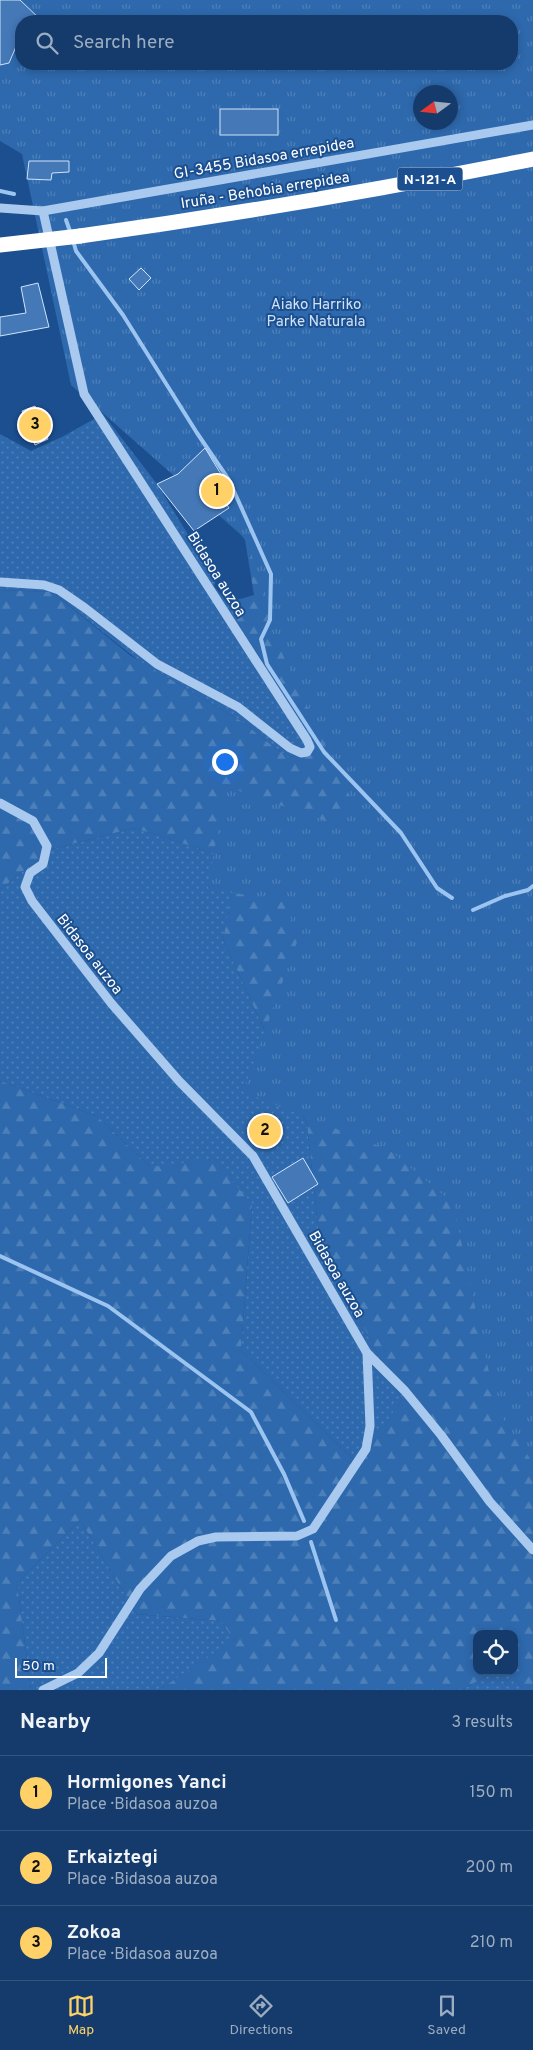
<!DOCTYPE html>
<html lang="en">
<head>
<meta charset="utf-8">
<style>
	:root { --surface:#143b6b; --page:#214673; --text:#f1f3f6; --muted:#9dadc1; --line:#33557e; --accent:#ffd166 }
	body { margin:0; font-family:Overpass,sans-serif; background:var(--page); color:var(--text) }
	.controls { position:absolute; right:15px; bottom:15px; display:grid; overflow:hidden; border-radius:10px; box-shadow:0 2px 8px #0003 }
	.controls button { width:45px; height:45px; display:grid; place-items:center; padding:0; border:0; border-bottom:1px solid var(--line); background:var(--surface); color:var(--text); font:25px sans-serif }
	.compass { position:absolute; left:413px; top:85px; width:45px; height:45px; border-radius:50%; background:var(--surface); box-shadow:0 2px 8px #0003; rotate:255deg }
	.scale { position:absolute; left:15px; bottom:12px; width:92px; box-sizing:border-box; padding-left:5px; border:2px solid #fff; border-top:0; font-size:14px; line-height:18px; white-space:nowrap; color:#fff; -webkit-text-stroke:4px #1b4f8f; paint-order:stroke }
	.you { position:absolute; left:224px; top:761px; width:18px; height:18px; margin:-12px; border:4px solid #fff; border-radius:50%; background:#1a73e8; box-shadow:0 0 0 8px #1a73e833 }
	.badge { display:grid; place-items:center; width:32px; height:32px; border-radius:50%; background:var(--accent); color:#111; font-size:16px; font-weight:700 }
	.pin { position:absolute; translate:-50% -50%; border:2px solid #fff; box-shadow:0 1px 5px #0006 }
	.list { margin:0; padding:0; list-style:none }
	h2 { display:flex; justify-content:space-between; align-items:center; height:65px; margin:0; padding:0 20px; font-size:21px }
	h2 small { font-size:16px; font-weight:400; color:var(--muted) }
	.list li { display:grid; grid-template-columns:32px 1fr auto; gap:15px; align-items:center; box-sizing:border-box; height:75px; padding:0 20px; border-top:1px solid var(--line) }
	.list b { display:block; font-size:19px; white-space:nowrap }
	.list p { margin:0; font-size:16px; white-space:nowrap; color:var(--muted) }
	.list em { font-size:16px; font-style:normal; color:var(--muted) }
	.icon { flex:none; width:28px; height:28px; fill:none; stroke:currentColor; stroke-width:2; stroke-linecap:round; stroke-linejoin:round }
	.map { position:relative; flex:none; width:533px; height:1690px; overflow:hidden }
	.search { position:absolute; background:var(--surface); box-shadow:0 2px 8px #0003; left:15px; right:15px; top:15px; height:55px; display:flex; align-items:center; gap:12px; box-sizing:border-box; padding:0 18px; border-radius:20px; color:var(--muted); font-size:19px }
	.sheet { height:290px; background:var(--surface) }
	nav { display:flex; justify-content:space-around; align-items:center; box-sizing:border-box; height:70px; border-top:1px solid var(--line); background:var(--surface); font-size:14px; color:var(--muted) }
	nav a { display:grid; justify-items:center; gap:2px }
	nav .on { color:var(--accent) }
	.map>svg:first-child { display:block }
	.grass { fill:url(#grass-dots) }
	.forest { fill:url(#forest-firs) }
	.park { fill:url(#park-tufts); fill-rule:evenodd }
	.lines { fill:none; stroke-linecap:round; stroke-linejoin:round }
	.stream { stroke:#9cc4f0; stroke-width:4 }
	.building { fill:#4478b7; stroke:#cfe3fa }
	.minor { stroke:#a9c9ee; stroke-width:9 }
	.highway { stroke:#fff; stroke-width:15 }
	.highway-bridge { stroke:#fff; stroke-width:15 }
	.labels { text-anchor:middle; stroke-width:4; stroke-linejoin:round; paint-order:stroke }
	.shield { fill:#1b4f8f; stroke:#bbcadd; stroke-width:1 }
	.shield-label { font-size:14px; font-weight:bold; fill:#fff }
	.street-label { font-size:15px; fill:#fff; stroke:#1b4f8f }
	.park-label { font-size:15px; fill:#cfe3fa; stroke:#1b4f8f }
</style>
</head>
<body>
<div class="map">
<svg width="533" height="1690" viewBox="0 0 533 1690">
	<defs>
		<pattern id="grass-dots" width="8" height="8" patternUnits="userSpaceOnUse" patternTransform="scale(1.25)"><rect width="8" height="8" fill="#2e69ad"/><path d="M2 2h.1M6 6h.1" fill="none" stroke="#4d80b9" stroke-width="1.8" stroke-linecap="round"/></pattern>
		<pattern id="forest-firs" width="22" height="20" patternUnits="userSpaceOnUse" patternTransform="scale(1.25)"><rect width="22" height="20" fill="#2e69ad"/><path d="M5 1l3.5 6h-7zM16 11l3.5 6h-7z" fill="#4d80b9"/></pattern>
		<pattern id="park-tufts" width="24" height="20" patternUnits="userSpaceOnUse" patternTransform="scale(1.25)"><rect width="24" height="20" fill="#2e69ad"/><path d="M3 7l-1-3M5 7V3M7 7l1-3M15 17l-1-3M17 17v-4M19 17l1-3" fill="none" stroke="#4d80b9"/></pattern>
	</defs>
	<rect width="100%" height="100%" fill="#1b4f8f"/>
	<g class="grass">
		<polygon points="103,414 157,484 216,580 214,586 229,605 247,638 318,746 288,758 241,721 139,661 52,592 0,590 0,434 31,451 62,437"/>
		<polygon points="134,828 240,861 223,939 307,1124 320,1244 402,1400 358,1464 241,1350 252,1203 150,1167 97,1116 0,1081 0,890 49,850"/>
		<polygon points="80,1520 137,1614 221,1621 235,1640 159,1690 31,1690 17,1583"/>
		<polygon points="495,1671 511,1671 523,1690 462,1690"/>
	</g>
	<polygon class="forest" points="533,230 533,1690 523,1690 511,1671 514,1671 514,1634 477,1634 477,1671 495,1671 462,1690 159,1690 234,1640 221,1621 137,1614 80,1520 17,1583 31,1690 0,1690 0,1081 97,1116 150,1167 212,1159 252,1203 241,1350 357,1463 402,1400 320,1244 307,1124 223,939 239,861 134,828 49,850 0,890 0,590 52,592 131,656 241,721 288,758 317,746 247,638 229,605 233,601 254,595 245,540 224,512"/>
	<path class="park" d="M0 0H533V1463L497 1410 453 1203 389 1150 243 1092 297 942 287 903 208 888 225 786 338 825 350 797 273 634 248 541 71 385 22 154 0 141ZM21 21H512V64H21ZM420 92H450V122H420Z"/>
	<g class="lines">
		<g class="stream">
			<polyline points="0,191 14,194"/>
			<polyline points="66,220 71,234"/>
			<polyline points="73,240 76,251 123,315 197,433 229,480 271,574 270,620 261,639 267,664 324,752 401,833 437,888 452,898"/>
			<polyline points="473,910 505,896 528,890 533,886"/>
			<polyline points="0,1256 108,1306 251,1412 284,1474 304,1521"/>
			<polyline points="311,1542 336,1620"/>
		</g>
	</g>
	<g class="building">
		<polygon points="0,0 20,0 42,21 21,21 21,35 9,63 0,65"/>
		<rect x="220" y="109" width="58" height="26"/>
		<polygon points="29,161 69,161 69,172 52,173 51,180 27,179"/>
		<polygon points="141,268 151,278 139,290 129,279"/>
		<polygon points="38,283 49,327 0,336 0,317 26,313 21,287"/>
		<polygon points="35,406 48,439 35,445 22,411"/>
		<polygon points="205,448 230,489 231,496 225,502 229,508 194,531 157,484 178,474"/>
		<polygon points="276,1117 283,1134 255,1146 247,1128"/>
		<polygon points="303,1158 318,1184 288,1203 272,1177"/>
	</g>
	<g class="lines">
		<g class="minor">
			<polyline points="0,208 43,211 533,125"/>
			<polyline points="0,582 44,585 59,590 85,608 157,664 238,707 290,748 301,753 307,752 310,747 307,740 84,394 43,211"/>
			<polyline points="0,803 33,821 47,846 43,864 30,873 25,887 32,901 111,1003 179,1081 253,1156 367,1353 370,1426 366,1449 313,1529 297,1536 216,1537 198,1541 171,1556 140,1589 99,1653 78,1673 43,1690"/>
			<polyline points="367,1353 405,1391 441,1435 490,1502 533,1550"/>
		</g>
		<path class="highway" d="M80 236C232 215 383 189 533 159"/>
		<polyline class="highway-bridge" points="0,245 80,236"/>
	</g>
	<g class="labels">
		<rect class="shield" x="397.5" y="167.5" width="65" height="23" rx="4"/>
		<g class="shield-label">
			<text x="430" y="184">N-121-A</text>
		</g>
		<g class="street-label">
			<text transform="translate(264 158) rotate(-10)" y="5">GI-3455 Bidasoa errepidea</text>
			<text transform="translate(265 190) rotate(-9)" y="5">Iruña - Behobia errepidea</text>
			<text transform="translate(217 574) rotate(58)" y="5">Bidasoa auzoa</text>
			<text transform="translate(90 954) rotate(52)" y="5">Bidasoa auzoa</text>
			<text transform="translate(337 1274) rotate(60)" y="5">Bidasoa auzoa</text>
		</g>
		<g class="park-label">
			<text x="316" y="309">Aiako Harriko<tspan x="316" dy="17">Parke Naturala</tspan></text>
		</g>
	</g>
</svg>
<div class="controls">
<button><svg class="icon" aria-label="locate" viewBox="0 0 24 24"><circle cx="12" cy="12" r="6"/><path d="M12 2v4M12 18v4M2 12h4M18 12h4"/></svg></button>
</div>
<svg class="compass" viewBox="-18 -18 36 36"><path d="M0-13l5 13h-10z" fill="#e53935"/><path d="M0 13l5-13h-10z" fill="#9dadc1"/></svg>
<div class="scale">50 m</div>
<div class="you"></div>
<div class="pin badge" style="left:217px;top:491px">1</div>
<div class="pin badge" style="left:265px;top:1131px">2</div>
<div class="pin badge" style="left:35px;top:425px">3</div>
<div class="search"><svg class="icon" aria-label="search" viewBox="0 0 24 24"><circle cx="10" cy="10" r="6"/><path d="M15 15l6 6"/></svg>Search here</div>
</div>
<section class="sheet">
<h2>Nearby<small>3 results</small></h2>
<ul class="list">
<li><span class="badge">1</span><div><b>Hormigones Yanci</b><p>Place · Bidasoa auzoa</p></div><em>150 m</em></li>
<li><span class="badge">2</span><div><b>Erkaiztegi</b><p>Place · Bidasoa auzoa</p></div><em>200 m</em></li>
<li><span class="badge">3</span><div><b>Zokoa</b><p>Place · Bidasoa auzoa</p></div><em>210 m</em></li>
</ul>
</section>
<nav>
<a class="on"><svg class="icon" aria-label="map" viewBox="0 0 24 24"><path d="M3 6l6-2 6 2 6-2v14l-6 2-6-2-6 2zM9 4v14M15 6v14"/></svg>Map</a>
<a><svg class="icon" aria-label="directions" viewBox="0 0 24 24"><path d="M12 3l9 9-9 9-9-9zM9 14v-3h6M13 9l2 2-2 2"/></svg>Directions</a>
<a><svg class="icon" aria-label="saved" viewBox="0 0 24 24"><path d="M7 4h10v16l-5-4-5 4z"/></svg>Saved</a>
</nav>
</body>
</html>
